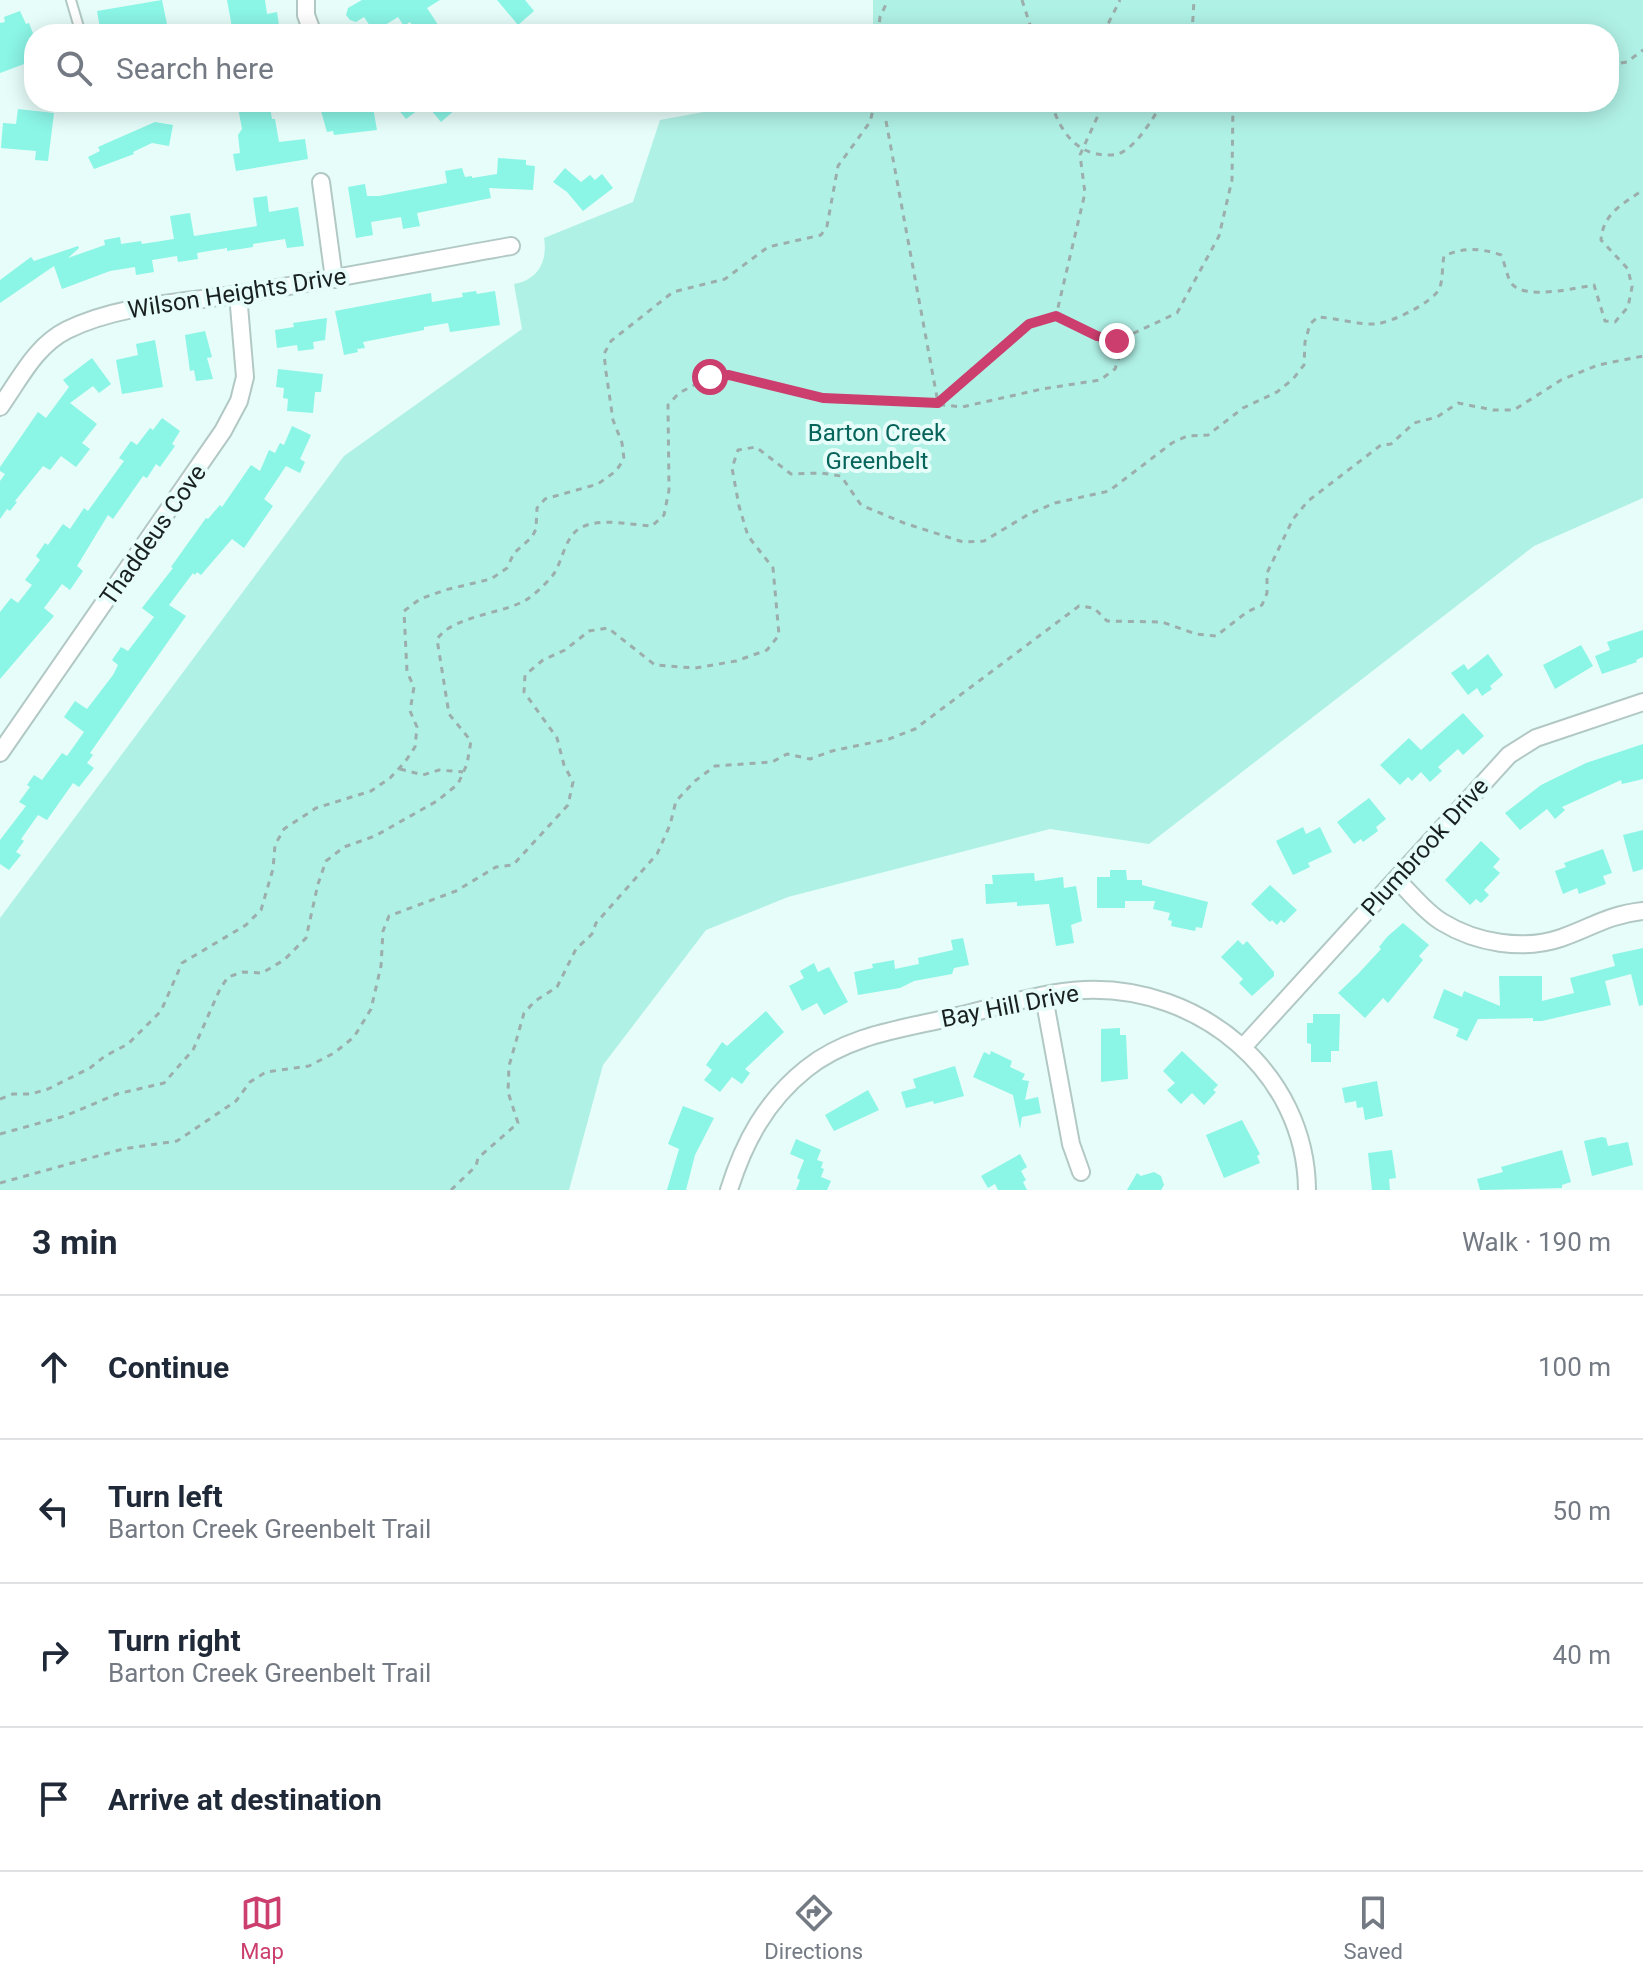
<!DOCTYPE html>
<html lang="en">
<head>
<meta charset="utf-8">
<style>
	:root { --surface:#fff; --page:#f2f2f3; --text:#1f2937; --muted:#747a83; --line:#e0e1e3; --accent:#cb3e6e }
	body { margin:0; font-family:Roboto,sans-serif; background:var(--page); color:var(--text) }
	.stop { position:absolute; width:24px; height:24px; margin:-18px; border:6px solid #cb3e6e; border-radius:50%; background:#fff }
	.stop.end { background:#cb3e6e; border-color:#fff; box-shadow:0 2px 8px #0008 }
	.list { margin:0; padding:0; list-style:none }
	h2 { display:flex; justify-content:space-between; align-items:center; height:104px; margin:0; padding:0 32px; font-size:34px }
	h2 small { font-size:26px; font-weight:400; color:var(--muted) }
	.list li { display:grid; grid-template-columns:52px 1fr auto; gap:24px; align-items:center; box-sizing:border-box; height:144px; padding:0 32px; border-top:2px solid var(--line) }
	.list b { display:block; font-size:30px; white-space:nowrap }
	.list p { margin:0; font-size:26px; white-space:nowrap; color:var(--muted) }
	.list em { font-size:26px; font-style:normal; color:var(--muted) }
	.icon { flex:none; width:44px; height:44px; fill:none; stroke:currentColor; stroke-width:2; stroke-linecap:round; stroke-linejoin:round }
	.map { position:relative; flex:none; width:1643px; height:1190px; overflow:hidden }
	.search { position:absolute; background:var(--surface); box-shadow:0 4px 20px #0003; left:24px; right:24px; top:24px; height:88px; display:flex; align-items:center; gap:20px; box-sizing:border-box; padding:0 28px; border-radius:32px; color:var(--muted); font-size:30px }
	.sheet { height:680px; background:var(--surface) }
	nav { display:flex; justify-content:space-around; align-items:center; box-sizing:border-box; height:112px; border-top:2px solid var(--line); background:var(--surface); font-size:22px; color:var(--muted) }
	nav a { display:grid; justify-items:center; gap:4px }
	nav .on { color:var(--accent) }
	.map>svg:first-child { display:block }
	.green { fill:#b0f1e6 }
	.building { fill:#8bf5e6 }
	.lines { fill:none; stroke-linecap:round; stroke-linejoin:round }
	.service-casing { stroke:#b2c8c4; stroke-width:12 }
	.minor-casing { stroke:#b2c8c4; stroke-width:20 }
	.path { stroke:#9caeab; stroke-width:3; stroke-dasharray:6 6; stroke-linecap:butt }
	.service { stroke:#fff; stroke-width:8 }
	.minor { stroke:#fff; stroke-width:16 }
	.route { stroke:#cb3e6e; stroke-width:10 }
	.labels { text-anchor:middle; stroke-width:8; stroke-linejoin:round; paint-order:stroke }
	.street-label { font-size:24px; fill:#192120; stroke:#e6fdf9 }
	.park-label { font-size:24px; fill:#06645b; stroke:#e6fdf9 }
</style>
</head>
<body>
<div class="map">
<svg width="1643" height="1190" viewBox="0 0 1643 1190">
	<rect width="100%" height="100%" fill="#e6fdf9"/>
	<path class="green" d="M873 0H1643V498L1534 546 1149 844 1050 829 788 897 706 930 603 1065 569 1190H0V918L344 456 522 329 514 284C538 280 548 261 544 238L633 202 660 120 758 102H1609V34H873Z"/>
	<g class="building">
		<polygon points="162,0 169,34 101,34 97,11"/>
		<polygon points="227,0 265,0 267,14 277,12 280,32 250,34 249,30 233,33"/>
		<polygon points="362,0 440,0 427,8 444,34 417,34 410,22 404,26 398,17 374,32 364,17 356,22 350,20 346,15 348,8"/>
		<polygon points="497,0 525,0 534,11 518,25"/>
		<polygon points="20,11 26,24 29,23 34,36 34,39 28,41 33,55 25,58 27,63 0,73 0,23 5,22 4,17"/>
		<polygon points="237,102 266,102 267,107 270,107 272,119 275,119 279,142 305,139 308,159 236,171 233,154 240,153 238,135 242,129"/>
		<polygon points="330,102 372,102 377,130 334,135 333,131 327,132 321,111 322,105 330,104"/>
		<polygon points="404,102 464,102 441,122 426,104 406,119 397,108"/>
		<polygon points="18,109 54,113 48,161 35,160 36,151 1,148 3,123 16,124"/>
		<polygon points="155,122 173,125 169,146 152,143 133,152 134,154 94,169 88,157 100,151 98,147"/>
		<polygon points="498,158 526,160 526,165 535,166 533,190 489,188 491,198 417,213 420,226 403,229 401,217 371,222 373,235 356,238 348,187 365,184 367,196 379,196 447,183 445,171 462,168 465,177 472,176 472,178 497,174"/>
		<polygon points="565,168 581,182 590,175 595,180 602,174 613,188 583,211 567,192 553,182"/>
		<polygon points="267,196 269,212 298,207 304,246 287,248 285,239 253,244 253,247 227,251 227,248 197,253 198,259 178,262 177,256 152,260 154,272 136,275 135,267 110,271 62,289 54,266 0,303 0,280 31,257 34,261 78,246 79,248 68,258 105,245 104,240 120,237 121,244 141,241 142,244 174,239 170,216 190,213 194,236 257,226 253,198"/>
		<polygon points="476,291 477,294 495,291 500,325 450,332 448,323 424,327 424,330 363,342 365,348 357,349 358,352 344,355 335,311 431,293 432,302 463,297 462,293"/>
		<polygon points="327,318 325,340 313,342 314,349 298,351 297,345 277,348 275,330 294,327 293,323"/>
		<polygon points="205,331 212,357 207,358 213,379 196,381 194,370 190,371 185,335"/>
		<polygon points="155,340 163,387 122,394 116,360 138,355 136,344"/>
		<polygon points="92,358 111,384 99,393 93,386 70,403 97,424 82,443 90,449 76,467 61,456 50,470 43,466 15,501 17,502 10,511 7,509 0,519 0,481 5,474 0,471 0,467 38,412 46,418 69,387 63,380"/>
		<polygon points="278,369 323,374 321,392 315,392 313,413 287,411 288,399 283,398 284,388 276,387"/>
		<polygon points="162,418 180,431 172,444 175,446 160,467 156,464 147,478 143,476 113,519 108,515 77,566 83,571 70,590 62,584 44,608 54,616 0,679 0,612 11,598 18,603 32,585 25,580 40,560 36,556 45,543 48,545 63,524 70,529 84,508 88,511 124,461 119,458 131,441 137,445 150,428 153,430"/>
		<polygon points="292,426 311,435 300,459 305,462 300,473 286,466 264,499 273,506 244,548 232,539 201,575 197,572 195,575 193,573 169,605 186,616 90,753 93,755 87,763 94,768 79,787 73,783 47,820 38,815 21,839 24,841 16,852 21,855 9,870 0,864 0,840 26,806 19,802 30,787 27,785 34,775 42,780 62,753 67,756 84,732 64,717 75,701 87,709 113,675 118,665 112,660 121,647 128,651 154,617 142,608 173,568 171,567 206,518 208,519 220,505 222,507 251,465 260,471 269,450 275,453 280,443 284,445"/>
		<polygon points="1643,630 1643,657 1636,660 1637,662 1602,674 1595,656 1610,650 1607,642"/>
		<polygon points="1581,645 1593,666 1555,689 1543,665"/>
		<polygon points="1488,654 1503,675 1490,686 1492,689 1482,696 1477,688 1468,695 1451,673 1464,664 1468,670"/>
		<polygon points="1463,713 1484,736 1463,755 1458,749 1438,767 1442,771 1430,782 1421,772 1412,781 1408,777 1400,785 1380,765 1409,738 1421,750"/>
		<polygon points="1643,744 1643,779 1622,784 1621,780 1562,807 1565,810 1555,819 1547,809 1520,830 1505,813 1541,785 1586,763"/>
		<polygon points="1369,798 1386,819 1376,827 1378,831 1363,842 1361,839 1354,844 1337,822"/>
		<polygon points="1303,827 1306,834 1320,827 1332,852 1308,863 1310,867 1293,875 1276,841"/>
		<polygon points="1643,830 1643,869 1633,872 1623,835"/>
		<polygon points="1481,841 1500,859 1493,867 1500,873 1484,890 1489,895 1481,903 1476,899 1470,905 1445,880"/>
		<polygon points="1603,849 1612,873 1603,876 1606,884 1579,894 1577,888 1563,894 1555,871 1566,867 1564,863"/>
		<polygon points="1110,870 1126,870 1127,880 1142,880 1142,885 1208,902 1202,928 1196,927 1195,931 1171,926 1172,921 1168,920 1170,913 1153,909 1155,901 1125,901 1125,908 1097,908 1097,877 1110,877"/>
		<polygon points="1034,873 1035,881 1063,877 1064,888 1076,886 1082,921 1071,925 1074,943 1056,946 1049,904 1017,906 1017,902 986,904 985,884 993,884 992,875"/>
		<polygon points="1270,885 1297,910 1284,923 1281,920 1277,925 1272,920 1270,922 1251,904"/>
		<polygon points="1403,923 1429,945 1419,956 1423,960 1388,1003 1383,998 1365,1018 1338,993 1359,973 1381,949 1379,947 1387,937"/>
		<polygon points="963,938 969,965 954,968 952,974 914,981 900,988 858,995 854,972 873,968 872,964 894,960 895,969 919,964 918,958 953,950 951,940"/>
		<polygon points="1238,940 1243,945 1247,941 1274,972 1274,976 1252,996 1239,983 1243,979 1221,957"/>
		<polygon points="1643,948 1643,1005 1639,1006 1631,974 1605,981 1611,1005 1542,1021 1533,1021 1533,1018 1478,1019 1467,1041 1456,1036 1459,1029 1433,1018 1444,989 1462,997 1464,991 1500,1006 1499,976 1542,976 1542,1001 1574,993 1570,978 1615,966 1612,955 1615,954"/>
		<polygon points="814,963 818,972 829,967 848,1002 824,1015 817,1003 802,1011 789,986 804,978 800,971"/>
		<polygon points="766,1011 784,1032 745,1069 750,1073 742,1084 732,1077 720,1092 704,1080 712,1070 706,1065 722,1042 727,1046"/>
		<polygon points="1313,1014 1340,1014 1339,1051 1331,1051 1331,1062 1311,1062 1311,1044 1307,1043 1307,1023 1313,1023"/>
		<polygon points="1120,1028 1120,1035 1126,1035 1128,1079 1101,1082 1101,1029"/>
		<polygon points="991,1051 1012,1061 1010,1067 1025,1074 1022,1080 1029,1081 1025,1100 1038,1097 1041,1113 1022,1117 1020,1129 1013,1095 973,1077 984,1052 990,1055"/>
		<polygon points="1182,1051 1218,1085 1213,1090 1216,1092 1204,1105 1192,1093 1181,1104 1167,1090 1175,1083 1163,1071"/>
		<polygon points="955,1066 964,1096 934,1104 933,1101 906,1108 901,1092 916,1088 913,1079"/>
		<polygon points="1377,1081 1383,1116 1365,1120 1363,1107 1357,1108 1356,1101 1345,1103 1342,1088"/>
		<polygon points="868,1090 879,1110 834,1131 825,1115"/>
		<polygon points="683,1106 714,1118 695,1155 686,1190 667,1190 679,1149 668,1144"/>
		<polygon points="1242,1120 1260,1154 1257,1156 1260,1163 1224,1178 1206,1135"/>
		<polygon points="1602,1137 1606,1138 1608,1146 1628,1142 1633,1165 1592,1176 1584,1141"/>
		<polygon points="796,1139 821,1150 817,1160 823,1162 821,1168 824,1169 821,1177 831,1181 827,1190 796,1190 800,1180 797,1178 804,1160 790,1154"/>
		<polygon points="1392,1150 1396,1178 1389,1179 1390,1190 1372,1190 1368,1153"/>
		<polygon points="1562,1150 1571,1182 1562,1185 1562,1188 1480,1190 1477,1179 1503,1172 1501,1167"/>
		<polygon points="1020,1154 1027,1167 1021,1171 1026,1180 1023,1182 1027,1190 998,1190 995,1184 988,1188 981,1176"/>
		<polygon points="1154,1172 1161,1176 1164,1185 1161,1190 1127,1190 1137,1173 1141,1176"/>
	</g>
	<g class="lines">
		<g class="service-casing">
			<polyline id="service" points="71,0 81,34"/>
		</g>
		<g class="minor-casing">
			<g id="minor">
				<polyline points="306,0 306,15 313,34"/>
				<polyline points="321,182 334,279"/>
				<path d="M0 407C20 379 35 346 67 330 120 304 183 303 240 294 331 280 421 262 511 246"/>
				<polyline points="0,753 223,431 239,401 245,377 238,294"/>
				<path d="M1397 880C1411 893 1425 912 1442 922 1476 943 1523 951 1561 938 1593 927 1607 915 1643 911"/>
				<polyline points="1044,997 1071,1144 1081,1172"/>
				<polyline points="1244,1046 1509,755 1536,738 1643,702"/>
				<path d="M729 1190C744 1142 766 1101 806 1069 848 1035 902 1029 953 1017 996 1008 1041 992 1084 990 1199 985 1306 1072 1307 1190"/>
			</g>
		</g>
		<g class="path">
			<polyline points="1022,0 1033,34"/>
			<polyline points="878,34 880,17 888,0"/>
			<polyline points="1103,34 1120,0"/>
			<polyline points="1192,34 1194,0"/>
			<polyline points="1609,65 1627,62 1643,50"/>
			<path d="M1051 102C1059 128 1074 154 1106 155 1107 155 1117 155 1118 154 1137 147 1153 118 1163 102"/>
			<polyline points="886,121 938,403 1029,324 1056,316 1085,193 1080,155 1100,111 1099,102"/>
			<polyline points="1056,316 1097,336 1117,341 1177,313 1219,236 1232,180 1233,102"/>
			<polyline points="400,769 423,775 439,770 463,772"/>
			<polyline points="0,1099 13,1094 31,1094 48,1089 90,1068 105,1056 128,1044 161,1011 182,963 246,925 261,910 273,869 275,845 284,829 316,808 371,791 390,778 405,762 415,747 417,727 410,711 414,687 407,672 404,611 420,599 445,590 491,579 507,568 514,553 532,537 536,529 537,508 545,499 598,484 616,471 624,459 622,443 613,420 606,372 604,354 611,341 673,292 725,279 768,247 821,235 827,226 838,166 870,122 875,102"/>
			<path d="M0 1134 65 1116 117 1094 164 1083 193 1050 220 989 228 977 243 972 262 973 284 960 306 938 318 884 326 861 344 847 375 836 437 801 458 784 467 764 471 741 449 714 437 639C455 615 499 615 526 600 534 595 546 584 553 575 563 561 564 538 580 528 600 517 630 525 652 526L664 515 669 490 668 405 679 393 710 377 729 375 823 398 896 400 962 407 1042 389 1100 380 1115 369 1126 337"/>
			<path d="M0 1183 123 1149 177 1141 236 1101 250 1082 266 1072 309 1066 334 1053 354 1037 371 1009 381 966 383 931 389 916 456 891 496 867 513 865 568 805 573 782 564 765 557 738 524 692 525 675 543 660 565 650 589 631 608 628 655 665 695 668 736 661 767 650 779 635 773 568 748 536 739 506 732 468 738 450 756 447 791 474 821 473 841 476 861 505 904 523 963 542 984 541 1029 514 1055 503 1109 491 1172 443 1187 436 1208 435 1243 408 1277 392 1293 379 1304 365 1305 342 1310 324 1318 317C1335 318 1360 325 1375 324 1391 323 1435 302 1440 287 1443 278 1442 266 1444 256 1464 247 1480 248 1501 255 1505 263 1507 278 1512 284 1525 300 1576 288 1594 285L1605 321 1615 322 1628 307 1632 287 1628 269 1601 240C1603 213 1623 204 1643 190"/>
			<polyline points="451,1190 476,1166 478,1158 518,1123 508,1092 509,1066 524,1013 535,1001 557,987 576,949 592,934 596,923 657,854 670,825 676,801 695,781 715,766 772,762 787,754 810,759 832,751 889,739 915,729 1079,606 1094,608 1107,621 1162,622 1196,634 1216,636 1247,612 1262,605 1267,593 1267,573 1293,519 1308,501 1381,445 1391,444 1414,423 1437,417 1458,403 1493,410 1514,410 1561,380 1598,365 1643,356"/>
		</g>
		<use href="#service" class="service"/>
		<use href="#minor" class="minor"/>
	</g>
	<g class="lines">
		<polyline class="route" points="710,377 729,375 823,398 938,403 1029,324 1056,316 1097,336 1117,341"/>
	</g>
	<g class="labels">
		<g class="street-label">
			<text transform="translate(237 293) rotate(-9)" y="8">Wilson Heights Drive</text>
			<text transform="translate(153 535) rotate(-55)" y="8">Thaddeus Cove</text>
			<text transform="translate(1425 847) rotate(-48)" y="8">Plumbrook Drive</text>
			<text transform="translate(1010 1006) rotate(-11)" y="8">Bay Hill Drive</text>
		</g>
		<g class="park-label">
			<text x="877" y="441">Barton Creek<tspan x="877" dy="28">Greenbelt</tspan></text>
		</g>
	</g>
</svg>
<div class="stop" style="left:710px;top:377px"></div>
<div class="stop end" style="left:1117px;top:341px"></div>
<div class="search"><svg class="icon" aria-label="search" viewBox="0 0 24 24"><circle cx="10" cy="10" r="6"/><path d="M15 15l6 6"/></svg>Search here</div>
</div>
<section class="sheet">
<h2>3 min<small>Walk · 190 m</small></h2>
<ul class="list">
<li><svg class="icon" aria-label="ahead" viewBox="0 0 24 24"><path d="M12 20V5M6 11l6-6 6 6"/></svg><div><b>Continue</b></div><em>100 m</em></li>
<li><svg class="icon" aria-label="left" viewBox="0 0 24 24"><path d="M17 20v-9H6M10 6l-5 5 5 5"/></svg><div><b>Turn left</b><p>Barton Creek Greenbelt Trail</p></div><em>50 m</em></li>
<li><svg class="icon" aria-label="right" viewBox="0 0 24 24"><path d="M7 20v-9h11M14 6l5 5-5 5"/></svg><div><b>Turn right</b><p>Barton Creek Greenbelt Trail</p></div><em>40 m</em></li>
<li><svg class="icon" aria-label="arrive" viewBox="0 0 24 24"><path d="M6 21V4h12l-3 4 3 4H6"/></svg><div><b>Arrive at destination</b></div></li>
</ul>
</section>
<nav>
<a class="on"><svg class="icon" aria-label="map" viewBox="0 0 24 24"><path d="M3 6l6-2 6 2 6-2v14l-6 2-6-2-6 2zM9 4v14M15 6v14"/></svg>Map</a>
<a><svg class="icon" aria-label="directions" viewBox="0 0 24 24"><path d="M12 3l9 9-9 9-9-9zM9 14v-3h6M13 9l2 2-2 2"/></svg>Directions</a>
<a><svg class="icon" aria-label="saved" viewBox="0 0 24 24"><path d="M7 4h10v16l-5-4-5 4z"/></svg>Saved</a>
</nav>
</body>
</html>
